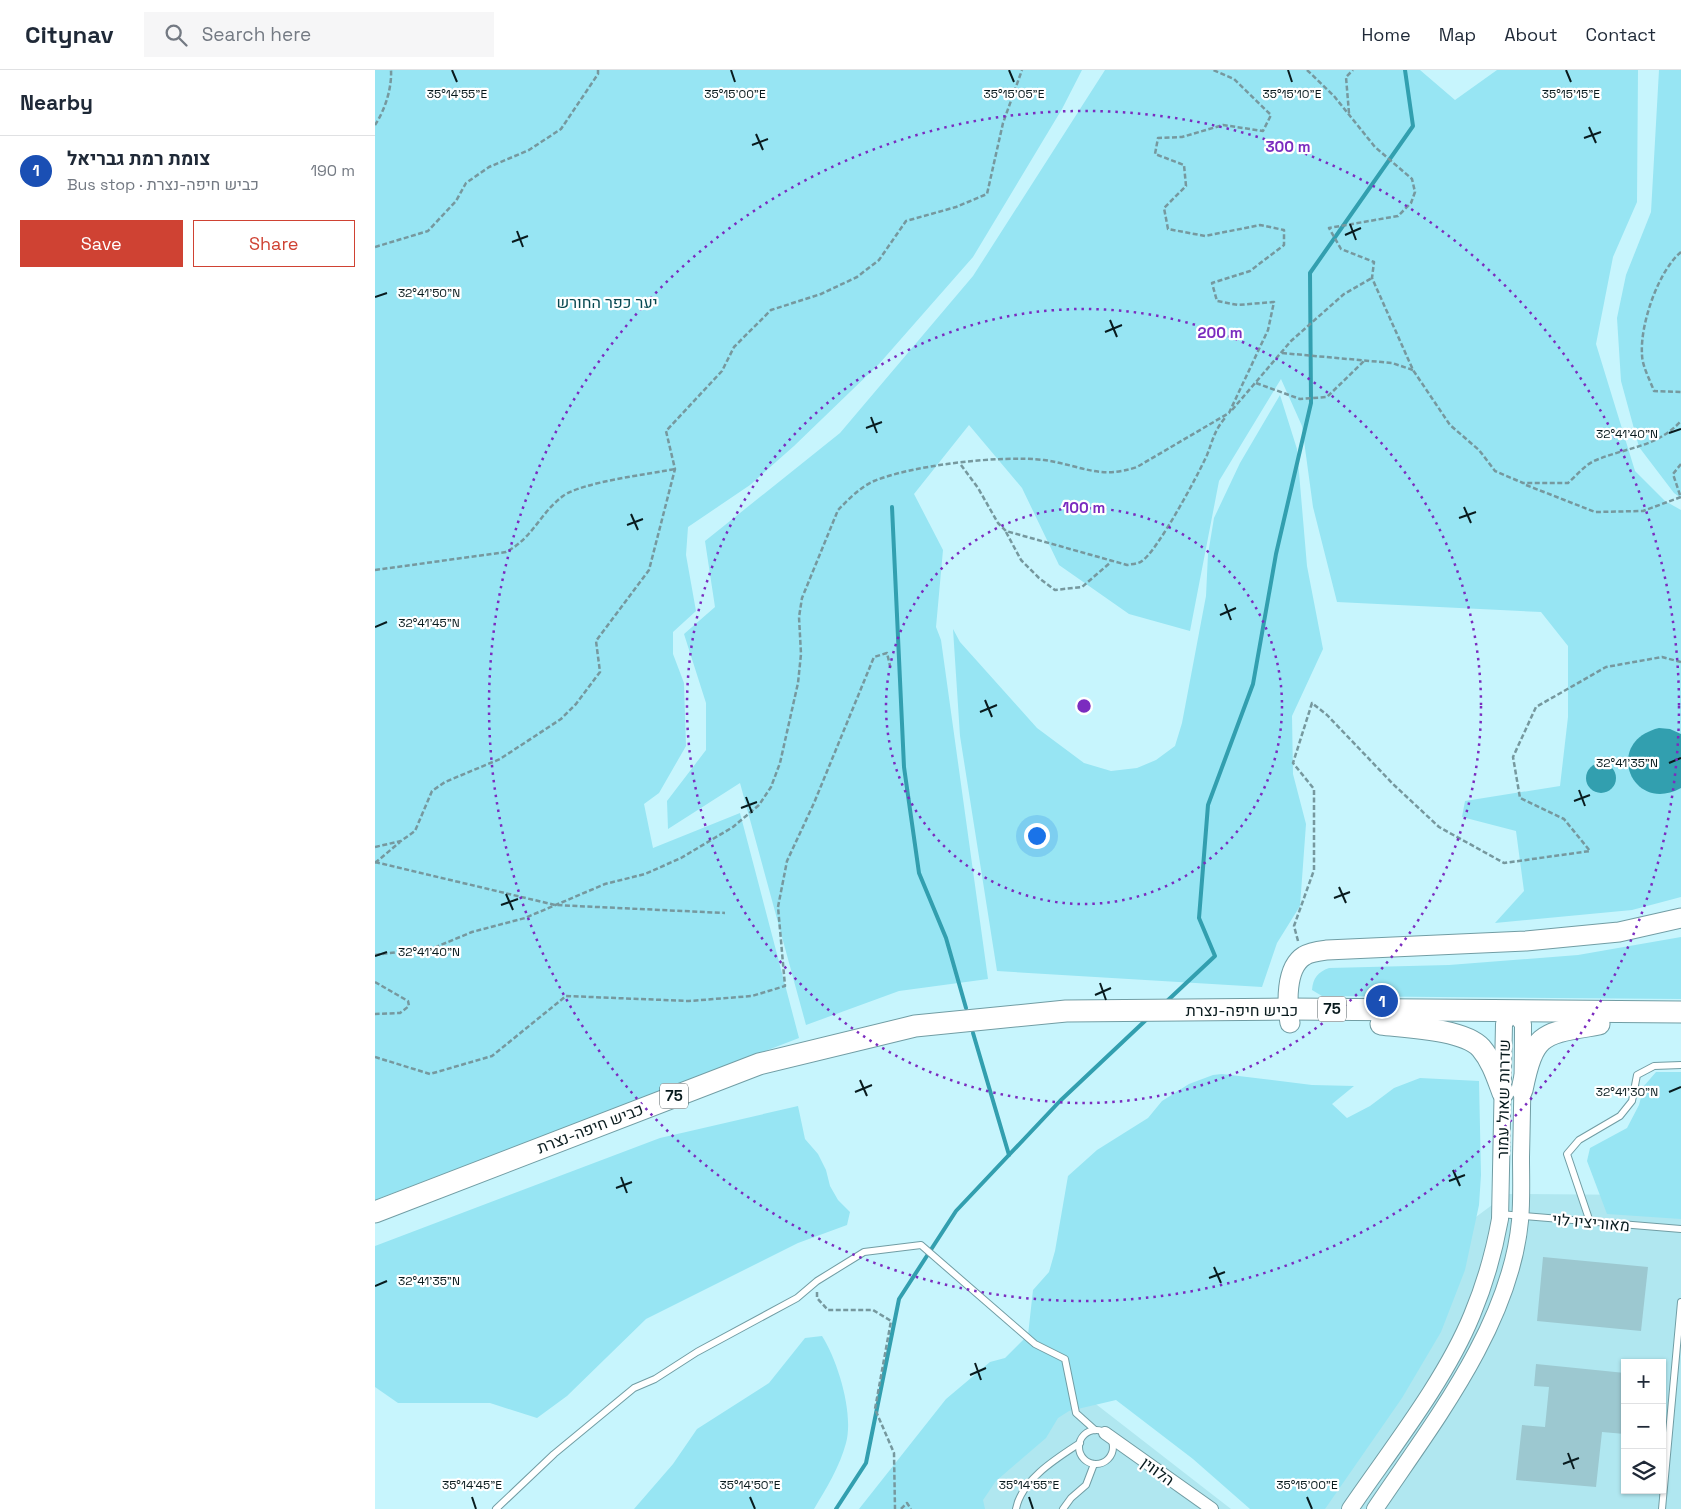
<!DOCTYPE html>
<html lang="en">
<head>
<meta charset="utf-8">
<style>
	:root { --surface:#fff; --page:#f6f6f7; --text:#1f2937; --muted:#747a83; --line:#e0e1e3; --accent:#cf4233 }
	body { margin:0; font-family:"Space Grotesk",Heebo,sans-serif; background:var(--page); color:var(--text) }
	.controls { position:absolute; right:15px; bottom:15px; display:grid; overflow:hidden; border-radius:0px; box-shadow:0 1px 4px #0004 }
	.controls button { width:45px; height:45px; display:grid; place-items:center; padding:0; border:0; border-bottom:1px solid var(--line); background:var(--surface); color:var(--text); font:25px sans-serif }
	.you { position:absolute; left:661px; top:765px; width:18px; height:18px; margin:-12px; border:4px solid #fff; border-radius:50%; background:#1a73e8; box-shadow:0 0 0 8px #1a73e833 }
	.badge { display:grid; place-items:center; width:32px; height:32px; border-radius:50%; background:var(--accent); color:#fff; font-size:16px; font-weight:700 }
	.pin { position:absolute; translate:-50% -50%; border:2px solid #fff; box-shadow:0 1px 5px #0006 }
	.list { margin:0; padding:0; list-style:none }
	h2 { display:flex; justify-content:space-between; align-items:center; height:65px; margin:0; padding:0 20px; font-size:21px }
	h2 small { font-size:16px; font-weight:400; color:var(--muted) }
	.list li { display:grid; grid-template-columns:32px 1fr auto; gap:15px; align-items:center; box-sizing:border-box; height:70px; padding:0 20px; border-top:1px solid var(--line) }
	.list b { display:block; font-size:19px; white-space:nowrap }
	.list p { margin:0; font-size:16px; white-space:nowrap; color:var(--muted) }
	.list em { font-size:16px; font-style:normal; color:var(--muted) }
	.actions { display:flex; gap:10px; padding:15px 20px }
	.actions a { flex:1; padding:11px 0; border:1px solid var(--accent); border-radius:0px; text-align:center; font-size:18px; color:var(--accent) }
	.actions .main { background:var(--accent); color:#fff }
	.icon { flex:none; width:28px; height:28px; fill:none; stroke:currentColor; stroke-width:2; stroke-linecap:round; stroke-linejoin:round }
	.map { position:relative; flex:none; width:1306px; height:1439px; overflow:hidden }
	header { display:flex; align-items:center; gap:30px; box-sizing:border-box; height:70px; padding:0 25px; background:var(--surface); border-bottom:1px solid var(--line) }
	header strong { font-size:24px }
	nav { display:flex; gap:28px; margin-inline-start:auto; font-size:18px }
	.search { width:350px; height:45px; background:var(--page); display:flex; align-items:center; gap:12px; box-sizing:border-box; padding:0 18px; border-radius:0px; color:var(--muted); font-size:19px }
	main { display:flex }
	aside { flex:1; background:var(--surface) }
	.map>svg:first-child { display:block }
	.built { fill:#b0e7f0; fill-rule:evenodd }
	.green { fill:#97e5f3 }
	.water { fill:#329faf }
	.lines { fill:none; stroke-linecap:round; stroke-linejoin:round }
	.stream { stroke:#329faf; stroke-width:4 }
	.building { fill:#9cc8d0 }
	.service-casing { stroke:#719da4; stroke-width:8 }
	.minor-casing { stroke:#719da4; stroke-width:14 }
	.tertiary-casing { stroke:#719da4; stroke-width:18 }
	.secondary-casing { stroke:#719da4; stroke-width:21 }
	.trunk-casing { stroke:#719da4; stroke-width:23 }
	.path { stroke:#76989e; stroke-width:2.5; stroke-dasharray:5 2.5; stroke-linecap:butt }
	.service { stroke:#fff; stroke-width:6 }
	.minor { stroke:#fff; stroke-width:12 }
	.tertiary { stroke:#fff; stroke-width:16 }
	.secondary { stroke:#fff; stroke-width:19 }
	.trunk { stroke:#fff; stroke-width:21 }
	.ticks { fill:none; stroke:#091b1e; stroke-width:2 }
	.ring { fill:none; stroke:#7b2cbf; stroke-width:2.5; stroke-dasharray:2.5 5 }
	.labels { text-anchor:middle; stroke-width:4.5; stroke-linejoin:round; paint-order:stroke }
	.shield { fill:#fff; stroke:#535f62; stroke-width:1 }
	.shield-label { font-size:15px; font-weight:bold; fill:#091b1e }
	.park-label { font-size:16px; fill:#074851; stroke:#fff }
	.street-label { font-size:16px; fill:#091b1e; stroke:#fff }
	.ticks-label { font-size:12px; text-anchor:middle; fill:#091b1e; stroke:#fff; stroke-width:4.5; stroke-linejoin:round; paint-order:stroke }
	.centre { fill:#7b2cbf; stroke:#fff; stroke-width:2.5 }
	.ring-label { font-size:15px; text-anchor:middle; font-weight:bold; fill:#7b2cbf; stroke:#fff; stroke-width:4.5; stroke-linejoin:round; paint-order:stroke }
</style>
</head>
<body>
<header>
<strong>Citynav</strong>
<div class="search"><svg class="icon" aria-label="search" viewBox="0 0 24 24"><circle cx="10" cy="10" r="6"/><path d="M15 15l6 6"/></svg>Search here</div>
<nav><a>Home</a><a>Map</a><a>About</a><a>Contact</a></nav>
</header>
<main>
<aside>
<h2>Nearby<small></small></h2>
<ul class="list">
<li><span class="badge" style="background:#1a4fb4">1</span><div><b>צומת רמת גבריאל</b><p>Bus stop · כביש חיפה-נצרת</p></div><em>190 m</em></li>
</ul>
<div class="actions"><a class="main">Save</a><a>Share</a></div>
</aside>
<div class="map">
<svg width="1306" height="1439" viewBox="0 0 1306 1439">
	<rect width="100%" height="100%" fill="#c7f5fd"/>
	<g class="built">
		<path d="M1132 1124 1270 1125 1306 1128V1439H926L1067 1172ZM1250 1293H1287V1420H1250Z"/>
		<polygon points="695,1314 856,1439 596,1439"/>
	</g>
	<g class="green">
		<polygon points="0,0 707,0 687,39 598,187 504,294 419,376 375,415 313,457 311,485 321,541 298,562 298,584 309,613 311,676 284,723 269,734 278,778 365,743 424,968 0,1130"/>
		<polygon points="730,0 1045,0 1080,30 1122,0 1263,0 1262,132 1238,187 1221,274 1260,401 1290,431 1306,440 1306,827 1257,840 1120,853 1149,821 1141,761 1087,747 1090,731 1185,716 1193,647 1193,576 1166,542 962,532 938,437 927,356 906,309 844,411 815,561 754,544 684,495 647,418 594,355 539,424 568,480 561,557 566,570 613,909 524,921 431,955 365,713 293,759 292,731 331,680 331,633 309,564 340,537 330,471 465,363 598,206"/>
		<polygon points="1284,0 1306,0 1306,428 1299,423 1264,377 1246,311 1242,248 1251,205 1276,142"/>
		<polygon points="905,325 922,379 932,496 948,579 917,646 918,704 931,754 925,836 902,873 887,917 622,901 585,666 578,559 585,572 662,658 709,693 736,701 762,698 781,690 800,676 807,653 831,526 833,484 839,448 865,393"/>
		<path d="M1306 867V929L947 926 937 920C938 908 943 902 954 898L1074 895 1203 885Z"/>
		<polygon points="1281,1002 1306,1002 1306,1149 1232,1144 1212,1091 1215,1078 1252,1058 1264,1035 1269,1016"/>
		<polygon points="847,1004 937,1015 979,1016 957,1034 972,1048 995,1036 1019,1018 1045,1008 1104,1011 1106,1105 1104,1135 1090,1200 1066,1262 1027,1328 950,1439 875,1439 818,1389 741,1330 694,1341 683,1348 671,1368 621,1411 608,1430 610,1439 484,1439 571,1329 615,1292 630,1288 653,1265 658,1220 674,1202 680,1181 693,1106 722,1080 773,1048 787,1031 814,1014 838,1005"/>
		<polygon points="423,1036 430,1069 443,1084 451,1100 455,1116 463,1130 475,1142 472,1155 423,1173 271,1249 192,1326 162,1348 115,1333 23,1333 0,1317 0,1176 285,1068"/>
		<path d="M447 1266C463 1291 479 1344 471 1373 465 1396 451 1419 439 1439H259L298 1394 322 1359 394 1313 430 1268Z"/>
	</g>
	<g class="water">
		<path d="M1284 658 1295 659 1306 664V718C1257 745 1227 672 1284 658Z"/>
		<circle cx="1226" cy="708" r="15"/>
	</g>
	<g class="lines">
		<g class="stream">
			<polyline points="517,437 529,697 544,803 571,868 591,938"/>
			<polyline points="791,932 840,886 824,848 833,735 878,614 901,484 936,333 935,203 1038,56 1030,0"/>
			<polyline points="598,963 634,1085"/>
			<polyline points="461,1439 491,1393 524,1229 581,1141 685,1031 772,949"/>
		</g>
	</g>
	<g class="building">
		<polygon points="1168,1187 1273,1197 1266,1261 1162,1251"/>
		<polygon points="1161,1294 1250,1303 1250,1364 1227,1362 1221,1417 1141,1410 1147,1355 1170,1357 1174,1317 1159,1316"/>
	</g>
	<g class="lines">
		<g class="service-casing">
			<g id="service">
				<polyline points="1125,1144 1306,1159"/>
				<polyline points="1215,1152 1192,1084 1204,1070 1245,1046 1257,1031 1262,1005 1279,996 1306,995"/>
				<circle cx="721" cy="1377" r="17"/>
				<polyline points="121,1439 179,1384 259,1318 280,1309 322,1282 422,1228 442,1211 489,1182 546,1175 660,1274 690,1289 701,1343 720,1360"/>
				<path d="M641 1439C646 1410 682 1388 705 1373"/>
				<polyline points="688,1439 696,1428 711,1415 719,1394"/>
				<polyline points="1287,1439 1306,1232"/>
			</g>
		</g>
		<g class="minor-casing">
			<polyline id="minor" points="730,1363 837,1439"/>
		</g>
		<g class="tertiary-casing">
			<path id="tertiary" d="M975 1439C1016 1379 1070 1311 1097 1245 1110 1214 1119 1182 1125 1149L1129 954 1137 941 1148 954C1148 998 1147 1043 1146 1087 1146 1108 1147 1130 1145 1151 1135 1256 1057 1354 1000 1439"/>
		</g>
		<g class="secondary-casing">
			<path id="secondary" d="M915 953C912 935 910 898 929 886 935 882 944 881 952 880L1151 871 1244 862 1306 848"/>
		</g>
		<g class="trunk-casing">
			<g id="trunk">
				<path d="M1006 954C1031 957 1089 959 1106 978 1117 991 1122 1007 1128 1023"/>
				<path d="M1147 1020C1159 961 1168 964 1224 954"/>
				<polyline points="0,1142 384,994 540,956 691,941 912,939 1306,942"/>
			</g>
		</g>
		<g class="path">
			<path d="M932 0 959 26 1000 77 1037 109 1040 122 1036 133 1023 146 954 158 966 179 999 192 997 208 1038 300 1075 355 1104 380 1120 401 1148 413H1193C1201 406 1210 395 1219 391 1251 377 1281 378 1306 351"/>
			<polyline points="974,43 971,7 978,0"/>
			<path d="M0 55C10 40 17 18 16 0"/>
			<polyline points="0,177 53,161 81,131 91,113 114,97 154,80 186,59 223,4 223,0"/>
			<path d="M1306 182C1283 201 1265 255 1267 284 1267 296 1275 310 1279 321L1306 322"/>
			<polyline points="907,283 1017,293 1038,300"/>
			<polyline points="881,313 925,329 952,327 990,290"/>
			<polyline points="857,340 916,271 969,224 997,208"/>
			<polyline points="1306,394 1298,404 1306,428"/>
			<path d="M586 395 603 418 623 453 631 461 752 495C757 494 763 494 767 491 783 480 823 405 832 385 838 370 839 361 850 348"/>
			<polyline points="1151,415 1220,442 1268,441 1306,427"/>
			<polyline points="631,462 646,490 664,508 680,520 707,517 736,492"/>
			<path d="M0 500 131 482C158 468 165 443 188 426 207 412 275 404 300 399"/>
			<polyline points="0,777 26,771 40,761 57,721 70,712 125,689 186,649 201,634 225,602 221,571 274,500 300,399 291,361 347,301 359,277 396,240 446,224 482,207 504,190 531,151 581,137 612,124 628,53 647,0"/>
			<polyline points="0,792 180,835 350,843"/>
			<polyline points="0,793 25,772"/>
			<polyline points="923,871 919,856 939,800 939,719 918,693 937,633 952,645 1018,714 1064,757 1129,793 1215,781 1189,749 1145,728 1138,687 1161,637 1231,597 1287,587 1306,592"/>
			<path d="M0 885 61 877 97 862 150 848 230 814 270 804 306 788 358 757 384 735 396 717 405 693 423 613 426 584 424 547 427 528 463 440C473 430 485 417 499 411 538 395 626 385 669 390 705 395 724 410 762 397L854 343 893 260 899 232 863 235 842 231 837 213 875 201 909 175V160L885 155 830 166 793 159 789 138 811 116 809 95 780 84 783 68 807 67 848 55 888 61 896 45 859 9 838 0"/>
			<polyline points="0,912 33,931 34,936 25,943 0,944"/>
			<polyline points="0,987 55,1004 117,986 191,926 314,931 377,926 410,916 403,837 412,791 439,733 499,587 512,583 516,600"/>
			<polyline points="442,1222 442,1228 453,1240 498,1240 516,1251 500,1339 519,1383 520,1439"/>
			<polyline points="526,1439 532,1433 536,1439"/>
		</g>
		<use href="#service" class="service"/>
		<use href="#minor" class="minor"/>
		<use href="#tertiary" class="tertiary"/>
		<use href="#secondary" class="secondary"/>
		<use href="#trunk" class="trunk"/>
	</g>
	<path class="ticks" d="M77 0 82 12M356 0 360 12M634 0 639 12M913 0 917 12M1191 0 1196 12M1214 57 1221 73M381 64 388 80M1209 68 1226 62M377 75 393 69M975 154 981 170M142 161 148 177M970 165 986 158M137 172 153 166M0 227 12 223M735 250 742 267M730 262 747 255M496 347 502 363M491 358 507 352M1294 363 1306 359M1089 437 1096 453M256 444 263 460M1084 448 1101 442M252 455 268 449M850 534 856 550M845 545 861 538M0 557 12 552M610 630 617 647M605 642 622 635M1294 693 1306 688M1204 720 1210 736M371 727 377 743M1199 731 1215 725M366 738 382 732M964 817 971 833M131 824 138 840M959 828 975 822M126 835 143 829M0 886 12 882M725 913 731 930M720 925 736 918M485 1010 492 1026M480 1022 497 1015M1294 1022 1306 1017M1078 1100 1085 1116M246 1107 252 1123M1074 1111 1090 1105M241 1118 257 1112M839 1197 846 1213M834 1208 850 1202M0 1216 12 1211M600 1293 606 1310M595 1305 611 1298M1193 1383 1199 1399M1188 1394 1204 1388M97 1427 101 1439M375 1427 380 1439M654 1427 658 1439M932 1427 937 1439"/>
	<g class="ring">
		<circle cx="709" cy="636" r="198"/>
		<circle cx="709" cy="636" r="397"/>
		<circle cx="709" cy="636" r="595"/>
	</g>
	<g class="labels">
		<g class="shield">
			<rect x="943" y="926.5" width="28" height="25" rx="4"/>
			<rect x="285" y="1013.5" width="28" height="25" rx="4"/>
		</g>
		<g class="shield-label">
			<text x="957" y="944">75</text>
			<text x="299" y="1031">75</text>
		</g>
		<g class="park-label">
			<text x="232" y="238">יער כפר החורש</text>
		</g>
		<g class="street-label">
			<text x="867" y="946">כביש חיפה-נצרת</text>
			<text transform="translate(1128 1029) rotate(-89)" y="6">שדרות שאול עמור</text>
			<text transform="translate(215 1058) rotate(-21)" y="6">כביש חיפה-נצרת</text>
			<text transform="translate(1216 1152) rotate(5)" y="6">מאוריציו לוי</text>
			<text transform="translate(783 1401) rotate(36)" y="6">הלווין</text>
		</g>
	</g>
	<g class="ticks-label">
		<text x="1196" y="28">35°15'15"E</text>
		<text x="82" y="28">35°14'55"E</text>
		<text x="360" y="28">35°15'00"E</text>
		<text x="639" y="28">35°15'05"E</text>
		<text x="917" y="28">35°15'10"E</text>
		<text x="54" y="227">32°41'50"N</text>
		<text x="1252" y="368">32°41'40"N</text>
		<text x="54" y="557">32°41'45"N</text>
		<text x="1252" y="697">32°41'35"N</text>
		<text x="54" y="886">32°41'40"N</text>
		<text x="1252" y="1026">32°41'30"N</text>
		<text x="54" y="1215">32°41'35"N</text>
		<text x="97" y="1419">35°14'45"E</text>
		<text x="375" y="1419">35°14'50"E</text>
		<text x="654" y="1419">35°14'55"E</text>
		<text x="932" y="1419">35°15'00"E</text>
	</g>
	<circle cx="709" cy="636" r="8" class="centre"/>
	<g class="ring-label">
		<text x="913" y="82">300 m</text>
		<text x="845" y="268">200 m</text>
		<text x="709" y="443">100 m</text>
	</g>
</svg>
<div class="controls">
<button>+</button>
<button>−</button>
<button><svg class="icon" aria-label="layers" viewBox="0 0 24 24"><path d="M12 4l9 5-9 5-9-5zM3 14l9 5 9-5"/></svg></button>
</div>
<div class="you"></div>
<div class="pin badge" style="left:1007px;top:931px;background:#1a4fb4">1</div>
</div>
</main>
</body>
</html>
